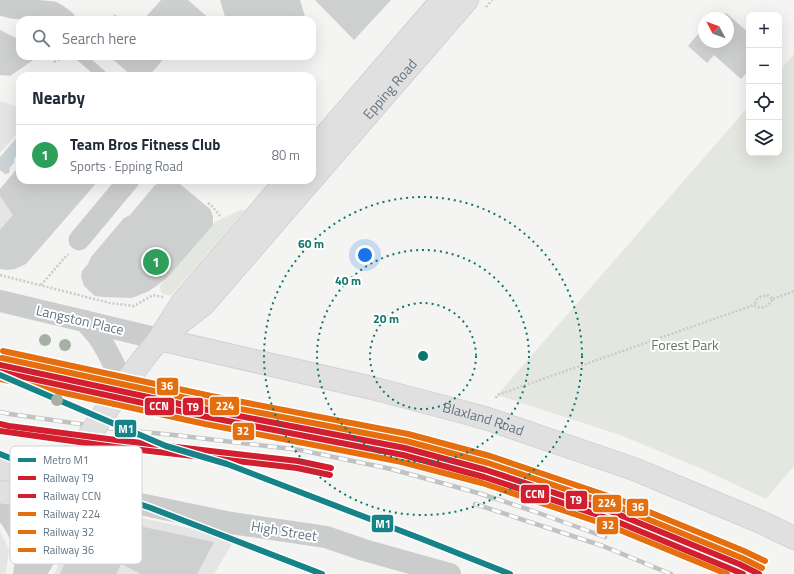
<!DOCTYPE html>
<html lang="en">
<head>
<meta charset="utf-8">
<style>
	:root { --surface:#fff; --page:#f6f6f7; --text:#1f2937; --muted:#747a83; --line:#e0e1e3; --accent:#555f6b }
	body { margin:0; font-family:"Titillium Web",sans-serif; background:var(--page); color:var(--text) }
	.controls { position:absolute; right:12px; top:12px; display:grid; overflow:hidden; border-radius:8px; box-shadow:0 4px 16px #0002 }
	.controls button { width:36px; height:36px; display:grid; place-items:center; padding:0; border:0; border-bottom:1px solid var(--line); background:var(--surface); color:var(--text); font:20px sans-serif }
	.compass { position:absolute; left:698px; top:12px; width:36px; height:36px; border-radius:50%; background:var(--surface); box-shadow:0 4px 16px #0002; rotate:311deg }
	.you { position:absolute; left:365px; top:255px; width:14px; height:14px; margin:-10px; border:3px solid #fff; border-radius:50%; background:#1a73e8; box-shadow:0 0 0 6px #1a73e833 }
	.badge { display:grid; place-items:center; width:26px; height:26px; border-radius:50%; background:var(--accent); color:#fff; font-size:13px; font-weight:700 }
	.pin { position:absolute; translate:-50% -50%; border:2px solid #fff; box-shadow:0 1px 4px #0006 }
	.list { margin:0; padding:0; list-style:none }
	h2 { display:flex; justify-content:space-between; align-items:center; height:52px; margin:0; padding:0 16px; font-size:17px }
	h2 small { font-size:13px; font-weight:400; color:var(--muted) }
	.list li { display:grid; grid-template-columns:26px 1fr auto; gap:12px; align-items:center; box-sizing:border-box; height:60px; padding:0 16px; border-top:1px solid var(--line) }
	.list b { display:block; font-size:15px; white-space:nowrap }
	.list p { margin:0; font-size:13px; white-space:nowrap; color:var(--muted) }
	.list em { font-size:13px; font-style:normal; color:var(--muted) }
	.icon { flex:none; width:22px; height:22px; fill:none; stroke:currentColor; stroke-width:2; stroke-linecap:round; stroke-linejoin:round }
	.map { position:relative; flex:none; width:794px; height:574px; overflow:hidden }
	.search { position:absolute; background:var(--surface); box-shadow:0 4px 16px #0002; left:16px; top:16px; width:300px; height:44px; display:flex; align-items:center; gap:10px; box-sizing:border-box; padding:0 14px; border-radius:12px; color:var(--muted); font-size:15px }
	.panel { position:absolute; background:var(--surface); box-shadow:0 4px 16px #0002; left:16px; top:72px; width:300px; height:112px; border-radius:12px }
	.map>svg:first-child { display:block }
	.built { fill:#e4e5e4 }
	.green { fill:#e4e7e0 }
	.water { fill:#ccd4d7 }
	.building { fill:#ced0cf }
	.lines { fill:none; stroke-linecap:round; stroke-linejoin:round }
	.primary-casing { stroke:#d1d2d1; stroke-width:24 }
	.path { stroke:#cacaca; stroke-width:2.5; stroke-dasharray:2 2; stroke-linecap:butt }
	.service { stroke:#cbcdcd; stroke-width:10 }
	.minor { stroke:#cbcdcd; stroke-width:21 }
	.tertiary { stroke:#cbcdcd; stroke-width:22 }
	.primary { stroke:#e0e0e0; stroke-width:22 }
	.rail-casing { stroke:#c0c2c3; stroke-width:4.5 }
	.rail { stroke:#fff; stroke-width:3; stroke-dasharray:9; stroke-linecap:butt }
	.primary-bridge-casing { stroke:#d1d2d1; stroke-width:24; stroke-linecap:butt }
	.primary-bridge { stroke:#e0e0e0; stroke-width:22 }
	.rail-1-casing { stroke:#fff; stroke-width:9 }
	.rail-2-casing { stroke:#fff; stroke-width:9 }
	.rail-3-casing { stroke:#fff; stroke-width:9 }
	.rail-4-casing { stroke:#fff; stroke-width:9 }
	.rail-5-casing { stroke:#fff; stroke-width:9 }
	.rail-1 { stroke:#d11f2f; stroke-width:6 }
	.rail-2 { stroke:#d11f2f; stroke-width:6 }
	.rail-3 { stroke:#e56e0f; stroke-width:6 }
	.rail-4 { stroke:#e56e0f; stroke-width:6 }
	.rail-5 { stroke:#e56e0f; stroke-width:6 }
	.metro-1-casing { stroke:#fff; stroke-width:9 }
	.metro-1 { stroke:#168388; stroke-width:6 }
	.tree { fill:#a6b1a3 }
	.ring { fill:none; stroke:#0f766e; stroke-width:2; stroke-dasharray:2 4 }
	.labels { text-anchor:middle; stroke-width:4; stroke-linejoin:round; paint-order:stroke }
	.street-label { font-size:14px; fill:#637583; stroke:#fff }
	.park-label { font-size:14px; fill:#677a62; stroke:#fff }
	.key { fill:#fff; stroke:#d0d6da; stroke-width:1 }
	.key-label { font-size:11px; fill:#637583 }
	.centre { fill:#0f766e; stroke:#fff; stroke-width:2 }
	.ring-label { font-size:12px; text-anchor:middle; font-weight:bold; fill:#0f766e; stroke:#fff; stroke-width:4; stroke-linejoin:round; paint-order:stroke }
	.line-badge { stroke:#fff; stroke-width:1.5 }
	.badge-label { font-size:11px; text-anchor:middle; font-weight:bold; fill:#fff }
</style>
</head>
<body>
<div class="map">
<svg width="794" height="574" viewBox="0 0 794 574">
	<rect width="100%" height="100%" fill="#f4f4f2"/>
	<g class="built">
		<polygon points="0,101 20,108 20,130 0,153"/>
		<polygon points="0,192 15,215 0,233"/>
		<polygon points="113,512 217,534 233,542 214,574 54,574 78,527 97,516"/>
		<polygon points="0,531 9,550 6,571 5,574 0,574"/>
	</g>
	<g class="green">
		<polygon points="794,54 794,466 766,499 700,468 620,435 497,395 749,106 749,153 779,153 779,72"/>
		<path d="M242 209 244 211 171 295C164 296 160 293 160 286L215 222Z"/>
		<path d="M110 443 145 449 144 454 125 450 121 466C106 464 104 456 110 443Z"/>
	</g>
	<polygon class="water" points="20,134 20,151 14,159 14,163 10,167 9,173 5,174 0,170 0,157"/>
	<g class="building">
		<polygon points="161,0 188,0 211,20 143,20"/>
		<polygon points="220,0 300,0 306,20 226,20"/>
		<polygon points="315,0 391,0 354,40"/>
		<polygon points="726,13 749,33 749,70 741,79 714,55 707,63 688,46 704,27 704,42 728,42 728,18 722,18"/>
		<polygon points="0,30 20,40 20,56 39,56 10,76 0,75"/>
		<polygon points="109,56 166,56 149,76 132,76"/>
		<polygon points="20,165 20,180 99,180 26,264 15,269 7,270 0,269 0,230 13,215 0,196 0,189"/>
		<polygon points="171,181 180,184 210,209 213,216 213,225 166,279 149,291 132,298 103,297 95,296 84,286 81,276 82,271 88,264 91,257 124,218 130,215 155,185 160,183"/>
		<polygon points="109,520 139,526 214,542 197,574 141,574 121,564 116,574 60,574 70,552 84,528"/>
	</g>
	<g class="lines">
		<g class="primary-casing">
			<g id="primary">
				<polyline points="312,151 442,0"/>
				<path id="s1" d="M312 179 467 0"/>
				<polyline points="173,328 204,304 311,180"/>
				<path id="s2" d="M159 339 372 388 463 412 488 419 634 469 761 522 794 538"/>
				<polyline points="124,384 159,339 184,300 287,180"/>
				<path d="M0 468C16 471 35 476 51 469 61 464 70 456 79 449"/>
				<path d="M0 492C25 497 51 499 68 476 74 468 77 457 81 448"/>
			</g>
		</g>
		<g class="path">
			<polyline points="486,7 492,0"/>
			<polyline points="112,20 116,15"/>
			<polyline points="118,56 119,56"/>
			<polyline points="54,62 66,56"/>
			<polyline points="208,203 213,207 220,216"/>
			<polyline points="0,275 110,303 134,306 153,295 163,297"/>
			<polyline points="41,285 68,254"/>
			<path d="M767 295 773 299C769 304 767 307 760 308L754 305 757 299 760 297Z"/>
			<polyline points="773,299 794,291"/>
			<polyline points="496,398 497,395 754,305"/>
			<polyline points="85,528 93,521 94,516"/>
		</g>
		<polyline class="service" points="80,56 103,76"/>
		<g class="minor">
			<polyline points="0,5 12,8 53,12 58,15 65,20"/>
			<polyline points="79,240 129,180"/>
		</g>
		<g class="tertiary">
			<polyline points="0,301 159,339"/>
			<polyline points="85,321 98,336 106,349 124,384"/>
			<path d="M81 448C88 471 93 487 116 499L231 523 326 537 364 550 450 574"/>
			<path d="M0 507C19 523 29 550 24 574"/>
			<polyline points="35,574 59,533 75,502 81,482 82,457"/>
		</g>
		<use href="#primary" class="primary"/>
		<g class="rail-casing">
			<g id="rail">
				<polyline points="0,412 10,414 122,430 174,435 300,450 391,469 478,493 533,511 605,537"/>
				<polyline points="486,470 548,493 624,531 722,574"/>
				<polyline points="475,504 603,546 671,574"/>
			</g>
		</g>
		<use href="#rail" class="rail"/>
		<g class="primary-bridge-casing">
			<polyline id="primary-bridge" points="81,448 124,384"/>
		</g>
		<use href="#primary-bridge" class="primary-bridge"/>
		<g class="rail-1-casing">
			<g id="rail-1">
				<polyline points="0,365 208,410 405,448 486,470 615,513 739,564 759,574"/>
				<polyline points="0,424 9,426 116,440 298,461 331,468"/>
			</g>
		</g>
		<g class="rail-2-casing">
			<g id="rail-2">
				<polyline points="0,372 207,417 403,455 484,477 613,520 743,574"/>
				<polyline points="0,431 115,447 297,468 330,475"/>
			</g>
		</g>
		<g class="rail-3-casing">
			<polyline id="rail-3" points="2,358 209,403 406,441 488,463 618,507 742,558 762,568"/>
		</g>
		<g class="rail-4-casing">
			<polyline id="rail-4" points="0,379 205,424 402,462 482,483 610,526 727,574"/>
		</g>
		<g class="rail-5-casing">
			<polyline id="rail-5" points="3,351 211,396 408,434 490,456 620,500 744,551 765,561"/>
		</g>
		<use href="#rail-1" class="rail-1"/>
		<use href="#rail-2" class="rail-2"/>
		<use href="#rail-3" class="rail-3"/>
		<use href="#rail-4" class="rail-4"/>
		<use href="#rail-5" class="rail-5"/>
		<g class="metro-1-casing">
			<g id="metro-1">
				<polyline points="0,375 166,446 227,464 422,539 510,574"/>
				<polyline points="0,454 25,464 151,508 322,574"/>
			</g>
		</g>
		<use href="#metro-1" class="metro-1"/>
	</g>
	<g class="tree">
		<circle cx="45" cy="340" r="6"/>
		<circle cx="65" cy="345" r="6"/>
		<circle cx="57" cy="400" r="6"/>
	</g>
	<g class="ring">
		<circle cx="423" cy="356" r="53"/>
		<circle cx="423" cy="356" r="106"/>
		<circle cx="423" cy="356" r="159"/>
	</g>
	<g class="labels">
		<g class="street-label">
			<text dy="5" stroke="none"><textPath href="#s1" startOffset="119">Epping Road</textPath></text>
			<text transform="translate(80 320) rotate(13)" y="5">Langston Place</text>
			<text dy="5" stroke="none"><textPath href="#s2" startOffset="334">Blaxland Road</textPath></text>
			<text transform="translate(284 531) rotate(9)" y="5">High Street</text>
		</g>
		<g class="park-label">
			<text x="685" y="350">Forest Park</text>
		</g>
	</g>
	<rect x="10" y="446" width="132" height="118" rx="6" class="key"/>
	<rect x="18" y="458" width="18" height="4" fill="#168388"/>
	<rect x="18" y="476" width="18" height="4" fill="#d11f2f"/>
	<rect x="18" y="494" width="18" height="4" fill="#d11f2f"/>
	<rect x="18" y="512" width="18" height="4" fill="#e56e0f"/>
	<rect x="18" y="530" width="18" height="4" fill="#e56e0f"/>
	<rect x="18" y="548" width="18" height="4" fill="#e56e0f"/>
	<g class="key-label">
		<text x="43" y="464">Metro M1</text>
		<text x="43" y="482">Railway T9</text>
		<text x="43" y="500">Railway CCN</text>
		<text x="43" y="518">Railway 224</text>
		<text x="43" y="536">Railway 32</text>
		<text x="43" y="554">Railway 36</text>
	</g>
	<circle cx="423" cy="356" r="6" class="centre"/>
	<g class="ring-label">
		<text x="311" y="248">60 m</text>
		<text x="348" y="285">40 m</text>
		<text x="386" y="323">20 m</text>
	</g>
	<g class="line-badge">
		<rect x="156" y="377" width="23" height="19" rx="4" fill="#e56e0f"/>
		<rect x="209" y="396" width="31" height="20" rx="4" fill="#e56e0f"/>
		<rect x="144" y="397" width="31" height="19" rx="4" fill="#d11f2f"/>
		<rect x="182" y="397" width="22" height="19" rx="4" fill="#d11f2f"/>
		<rect x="114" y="419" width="23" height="19" rx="4" fill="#168388"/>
		<rect x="232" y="422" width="23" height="19" rx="4" fill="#e56e0f"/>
		<rect x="520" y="484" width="30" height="20" rx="4" fill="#d11f2f"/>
		<rect x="565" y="490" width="23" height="20" rx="4" fill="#d11f2f"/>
		<rect x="592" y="494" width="30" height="19" rx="4" fill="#e56e0f"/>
		<rect x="626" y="498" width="23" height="19" rx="4" fill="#e56e0f"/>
		<rect x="371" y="514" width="23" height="19" rx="4" fill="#168388"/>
		<rect x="596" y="516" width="23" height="19" rx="4" fill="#e56e0f"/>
	</g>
	<g class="badge-label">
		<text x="167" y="390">36</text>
		<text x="225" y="410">224</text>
		<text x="159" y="410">CCN</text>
		<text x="193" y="411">T9</text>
		<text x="126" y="433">M1</text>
		<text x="243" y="435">32</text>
		<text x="535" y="498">CCN</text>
		<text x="576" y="504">T9</text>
		<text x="607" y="507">224</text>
		<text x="638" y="511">36</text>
		<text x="383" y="528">M1</text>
		<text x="608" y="529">32</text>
	</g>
</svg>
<div class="controls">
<button>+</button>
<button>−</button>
<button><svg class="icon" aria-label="locate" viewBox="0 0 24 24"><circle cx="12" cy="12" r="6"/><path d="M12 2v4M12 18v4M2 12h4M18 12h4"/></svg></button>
<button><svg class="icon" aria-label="layers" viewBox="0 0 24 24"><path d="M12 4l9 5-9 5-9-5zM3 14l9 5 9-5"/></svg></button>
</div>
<svg class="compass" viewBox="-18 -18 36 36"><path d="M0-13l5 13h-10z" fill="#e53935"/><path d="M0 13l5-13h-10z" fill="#747a83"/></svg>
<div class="you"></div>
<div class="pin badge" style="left:156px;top:262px;background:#2e9e5b">1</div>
<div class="search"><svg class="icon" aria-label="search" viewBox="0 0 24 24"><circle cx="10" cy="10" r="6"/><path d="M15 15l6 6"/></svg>Search here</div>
<section class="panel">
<h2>Nearby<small></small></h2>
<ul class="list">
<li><span class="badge" style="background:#2e9e5b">1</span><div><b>Team Bros Fitness Club</b><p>Sports · Epping Road</p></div><em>80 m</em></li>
</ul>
</section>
</div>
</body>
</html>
